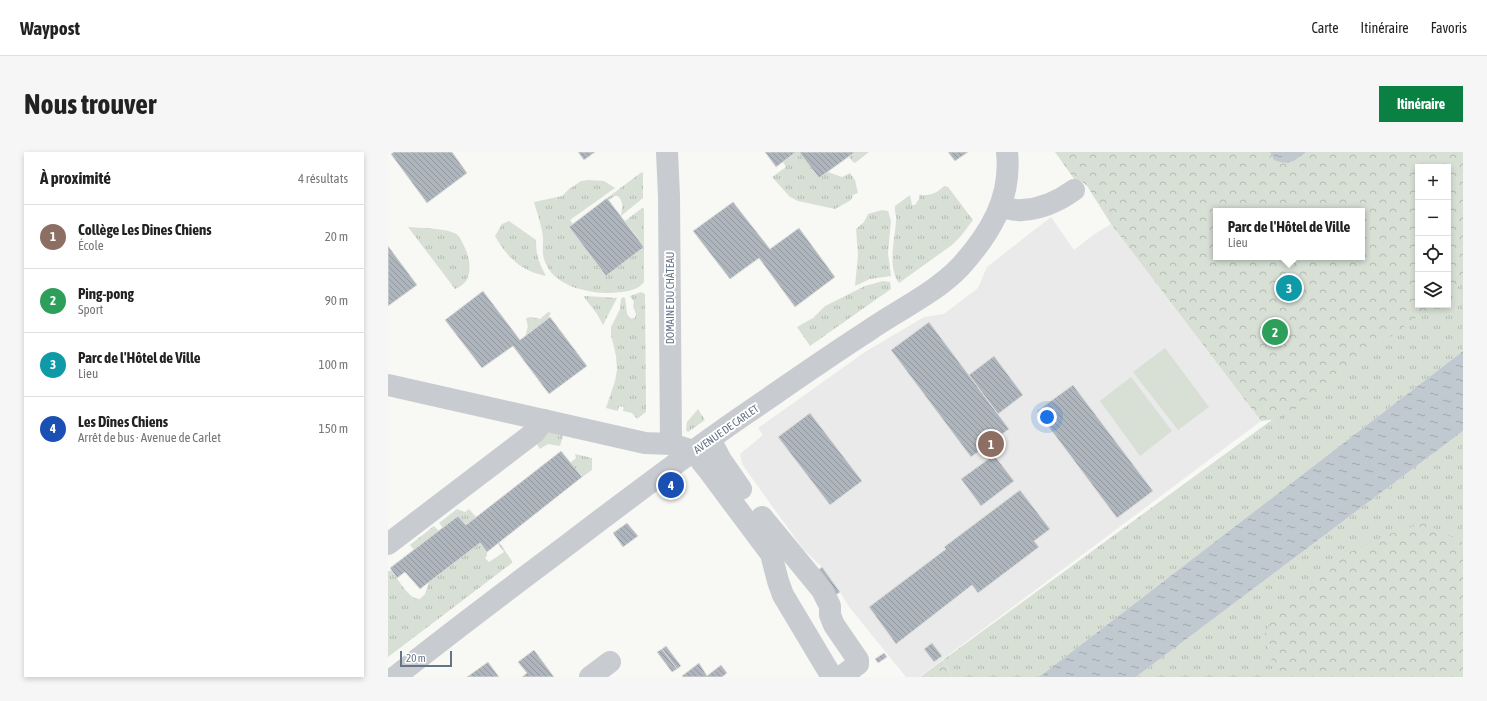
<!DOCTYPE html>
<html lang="fr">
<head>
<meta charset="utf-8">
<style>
	:root { --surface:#fff; --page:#f6f6f6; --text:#222; --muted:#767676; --line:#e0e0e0; --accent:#0b8043 }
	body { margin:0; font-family:"Asap Condensed",sans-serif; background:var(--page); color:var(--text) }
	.controls { position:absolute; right:12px; top:12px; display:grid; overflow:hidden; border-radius:0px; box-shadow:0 2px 6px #0003 }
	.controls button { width:36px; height:36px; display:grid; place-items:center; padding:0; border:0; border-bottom:1px solid var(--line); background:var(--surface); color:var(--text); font:20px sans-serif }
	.scale { position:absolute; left:12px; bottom:10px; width:52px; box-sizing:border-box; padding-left:4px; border:2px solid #667488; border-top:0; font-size:11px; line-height:14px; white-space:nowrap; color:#667488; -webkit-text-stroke:3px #fff; paint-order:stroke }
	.you { position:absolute; left:659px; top:265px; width:14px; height:14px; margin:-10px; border:3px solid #fff; border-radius:50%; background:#1a73e8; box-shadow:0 0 0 6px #1a73e833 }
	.badge { display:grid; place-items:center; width:26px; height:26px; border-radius:50%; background:var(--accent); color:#fff; font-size:13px; font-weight:700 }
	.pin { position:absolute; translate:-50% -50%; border:2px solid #fff; box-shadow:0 1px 4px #0006 }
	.popup { position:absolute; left:825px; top:56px; width:152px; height:52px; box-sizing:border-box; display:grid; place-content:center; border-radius:0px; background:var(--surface); filter:drop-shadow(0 1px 3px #0005); font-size:13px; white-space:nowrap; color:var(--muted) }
	.popup b { font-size:15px; color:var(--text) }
	.popup::after { content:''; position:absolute; left:50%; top:100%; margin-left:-8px; border:8px solid transparent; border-top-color:var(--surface) }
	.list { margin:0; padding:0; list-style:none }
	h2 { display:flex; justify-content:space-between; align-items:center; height:52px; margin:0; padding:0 16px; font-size:17px }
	h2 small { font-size:13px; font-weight:400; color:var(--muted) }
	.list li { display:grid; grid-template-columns:26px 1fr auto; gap:12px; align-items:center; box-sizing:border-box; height:64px; padding:0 16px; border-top:1px solid var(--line) }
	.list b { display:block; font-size:15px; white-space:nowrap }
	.list p { margin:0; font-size:13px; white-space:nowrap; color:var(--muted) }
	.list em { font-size:13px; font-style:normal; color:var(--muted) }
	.icon { flex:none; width:22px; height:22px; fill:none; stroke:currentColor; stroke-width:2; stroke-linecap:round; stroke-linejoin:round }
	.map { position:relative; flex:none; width:1075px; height:525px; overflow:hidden; border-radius:0px }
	header { display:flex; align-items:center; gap:24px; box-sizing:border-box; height:56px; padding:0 20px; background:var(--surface); border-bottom:1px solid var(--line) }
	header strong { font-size:19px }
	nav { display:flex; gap:22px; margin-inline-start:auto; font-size:14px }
	.intro { display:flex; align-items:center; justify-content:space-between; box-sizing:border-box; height:96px; padding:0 24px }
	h1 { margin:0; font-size:28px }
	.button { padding:10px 18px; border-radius:0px; background:var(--accent); color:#fff; font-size:14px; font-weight:700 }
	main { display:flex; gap:24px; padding:0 24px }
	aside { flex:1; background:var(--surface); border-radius:0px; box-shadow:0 2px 6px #0003 }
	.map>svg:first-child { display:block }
	.built { fill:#e9eae9 }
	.grass { fill:url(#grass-tufts) }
	.forest { fill:url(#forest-crowns); fill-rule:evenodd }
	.pitch { fill:#d8e0d6 }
	.water { fill:url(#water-ripples) }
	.building { fill:url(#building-back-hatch); stroke:#dadad8 }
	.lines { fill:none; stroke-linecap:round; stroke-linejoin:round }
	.minor { stroke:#c8cbcf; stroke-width:22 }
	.labels { text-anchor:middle; stroke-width:4; stroke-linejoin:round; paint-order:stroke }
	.street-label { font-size:11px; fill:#667488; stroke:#fff }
</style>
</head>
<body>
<header>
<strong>Waypost</strong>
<nav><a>Carte</a><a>Itinéraire</a><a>Favoris</a></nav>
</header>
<div class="intro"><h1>Nous trouver</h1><a class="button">Itinéraire</a></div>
<main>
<aside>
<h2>À proximité<small>4 résultats</small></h2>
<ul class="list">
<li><span class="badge" style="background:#8d6e63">1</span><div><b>Collège Les Dines Chiens</b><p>École</p></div><em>20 m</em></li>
<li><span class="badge" style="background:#2e9e5b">2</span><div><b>Ping-pong</b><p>Sport</p></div><em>90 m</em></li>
<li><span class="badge" style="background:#0f9aa8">3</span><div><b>Parc de l'Hôtel de Ville</b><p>Lieu</p></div><em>100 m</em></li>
<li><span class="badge" style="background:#1a4fb4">4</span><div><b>Les Dînes Chiens</b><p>Arrêt de bus · Avenue de Carlet</p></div><em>150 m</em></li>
</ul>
</aside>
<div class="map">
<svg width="1075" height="525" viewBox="0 0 1075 525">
	<defs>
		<pattern id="grass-tufts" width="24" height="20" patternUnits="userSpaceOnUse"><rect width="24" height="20" fill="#d8e0d6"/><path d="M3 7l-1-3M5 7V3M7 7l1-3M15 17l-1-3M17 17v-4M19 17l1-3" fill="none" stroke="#b3bab3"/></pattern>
		<pattern id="forest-crowns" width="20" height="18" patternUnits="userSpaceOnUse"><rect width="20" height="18" fill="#d8e0d6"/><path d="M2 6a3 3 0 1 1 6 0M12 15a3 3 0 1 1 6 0" fill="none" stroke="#b3bab3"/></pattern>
		<pattern id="water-ripples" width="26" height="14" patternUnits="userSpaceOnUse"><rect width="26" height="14" fill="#c0c9cf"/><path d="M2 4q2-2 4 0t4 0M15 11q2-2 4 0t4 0" fill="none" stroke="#a0a8ae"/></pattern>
		<pattern id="building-back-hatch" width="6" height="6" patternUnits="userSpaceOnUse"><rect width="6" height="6" fill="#afb5bd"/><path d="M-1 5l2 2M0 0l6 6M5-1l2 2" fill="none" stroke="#92989f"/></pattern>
	</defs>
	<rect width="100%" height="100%" fill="#f8f8f5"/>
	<polygon class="built" points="663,65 686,98 705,83 723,72 873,269 531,525 518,525 462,456 452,440 434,415 415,397 354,312 352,302 375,283 370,276 477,200 536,165 556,162 590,136 599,115"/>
	<g class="grass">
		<polygon points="408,0 411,0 431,26 440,20 454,25 462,21 467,28 470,41 465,43 463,48 447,57 410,49 402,45 384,25 398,15 395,10"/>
		<polygon points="467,0 481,0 467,11 465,10 461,5"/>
		<path d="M254 20 255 21V46L233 64C234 56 236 50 230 44H227L221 48 219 46Z"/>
		<path d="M200 28 216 29 227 36 182 68 185 72 181 75 218 124 256 95V130C249 140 233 140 222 141 198 141 164 134 156 107 154 100 155 93 155 86 154 74 149 61 146 50L174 44 181 37 193 29Z"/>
		<path d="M556 34 560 35 585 68 573 84 564 93 511 131C499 115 507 87 508 69 509 64 506 59 507 54L522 43 524 53H527L531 47V43C541 44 548 42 556 34Z"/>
		<polygon points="254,56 256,57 256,94 237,69"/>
		<polygon points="494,58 500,59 503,69 500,101 503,124 482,127 467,134 470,103 468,77 476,70 480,62"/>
		<path d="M121 69 148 88C148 104 151 110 158 124 132 119 119 105 107 84L114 72Z"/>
		<path d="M20 75C32 76 55 76 66 81 71 83 73 87 75 92 83 106 87 130 67 137Z"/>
		<polygon points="1075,128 1075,199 651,525 565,525 555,508 1041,153 1060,153 1060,139"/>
		<polygon points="495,129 502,130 503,137 422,194 409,175 425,166 437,154 477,134"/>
		<polygon points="253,140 257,142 258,260 249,267 244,261 235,259 236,255 231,254 230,259 218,256 227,229 229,218 228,204 223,183 223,175 232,157 233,147 235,145 237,146 239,162 243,167 247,166 248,162 245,154 246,150 242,144"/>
		<polygon points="197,144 229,146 215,173 209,162 196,145"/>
		<polygon points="160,160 163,161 159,168 137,184 140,175 138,166 143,165 152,167"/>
		<polygon points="310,257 317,268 300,280 298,278 299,270"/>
		<polygon points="157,277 176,281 172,294 160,292 152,297 148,291"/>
		<polygon points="1075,279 1075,525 748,525"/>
		<polygon points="187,302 204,306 204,318 194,325 182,311 188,306"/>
		<polygon points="69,357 77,360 81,357 88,365 78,373 70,364 55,376 51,371"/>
		<polygon points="46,374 51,379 26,398 22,393"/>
		<path d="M111 390 124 409V411L0 505V419H4C11 428 20 447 32 447L37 442 41 430 92 391 99 400V403L97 406 101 410 116 400 110 392Z"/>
	</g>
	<g class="forest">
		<path d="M667 0H1075V131L1060 142V15H1030V153H1045L892 267 873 269 723 72 699 34 693 29 689 31ZM828 59H974V105H828Z"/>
		<polygon points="1036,371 1075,391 1075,525 889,525 876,484 891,453 939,411 998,383"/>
		<polygon points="555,508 565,525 532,525"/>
	</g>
	<g class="pitch">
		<polygon points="777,196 821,255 790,278 745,220"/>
		<polygon points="743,225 784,279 752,304 712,249"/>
	</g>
	<g class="water">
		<path d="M882 0H918C906 9 902 14 886 8Z"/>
		<polygon points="1075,199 1075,279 748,525 651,525"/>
	</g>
	<g class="building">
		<polygon points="6,0 64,0 79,21 39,51 3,2"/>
		<polygon points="190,0 207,0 196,8"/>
		<polygon points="377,0 408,0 388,15"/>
		<polygon points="411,0 467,0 431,26"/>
		<polygon points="560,0 580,0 567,9"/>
		<polygon points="219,46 256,95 218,124 181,75"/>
		<polygon points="345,50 382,97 411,76 447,125 407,155 371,106 342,127 305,79"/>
		<polygon points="0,94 29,133 0,154"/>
		<polygon points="95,139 132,188 162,165 199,214 161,242 125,194 94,216 57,168"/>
		<polygon points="541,170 621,277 583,305 503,198"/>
		<polygon points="606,204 635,243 610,262 581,223"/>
		<polygon points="685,233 765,339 729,366 649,259"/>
		<polygon points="422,261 474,329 442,353 390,285"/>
		<polygon points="173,299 194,325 99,400 92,391 32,437 17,420 9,426 4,419 2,416 70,364 78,373"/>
		<polygon points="606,303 626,329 593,354 573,327"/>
		<polygon points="632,338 662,377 646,389 651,395 590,441 584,433 508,492 481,455 558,397 556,395"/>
		<polygon points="239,371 250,384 235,395 225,381"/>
		<polygon points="434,415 452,440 446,444 428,420"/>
		<polygon points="544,491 554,504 546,510 536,497"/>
		<polygon points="278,494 293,514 289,517 274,497"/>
		<polygon points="274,497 289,517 284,520 269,500"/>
		<polygon points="146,498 166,525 134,525 139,521 130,510"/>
		<polygon points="496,501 499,505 490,511 487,507"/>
		<polygon points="100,510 111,525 79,525"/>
		<polygon points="311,511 319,524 333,513 339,521 334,525 295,525 294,524"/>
	</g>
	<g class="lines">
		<g class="minor">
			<polyline points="279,0 281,44 283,292"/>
			<path d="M612 55C619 56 627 59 634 58 653 57 671 49 686 38"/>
			<polyline points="0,233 257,291 283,292 305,299 321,319 383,402 390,429 395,443 444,525"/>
			<polyline points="322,287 333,308 353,337"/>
			<polyline points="374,365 434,438 442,454 442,463 446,473 470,508 470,512 453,525"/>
			<polyline points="0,392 147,280 156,268"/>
			<path d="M7 525C63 480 121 437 178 394 237 349 295 305 356 263 397 235 438 206 480 179 510 158 546 142 572 115 602 82 624 46 619 0"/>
			<polyline points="202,525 222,510"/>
		</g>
	</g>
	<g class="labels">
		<g class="street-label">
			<text transform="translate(282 146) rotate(-90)" y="4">DOMAINE DU CHÂTEAU</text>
			<text transform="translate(338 277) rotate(-35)" y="4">AVENUE DE CARLET</text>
		</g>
	</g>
</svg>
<div class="controls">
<button>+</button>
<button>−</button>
<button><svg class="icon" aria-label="locate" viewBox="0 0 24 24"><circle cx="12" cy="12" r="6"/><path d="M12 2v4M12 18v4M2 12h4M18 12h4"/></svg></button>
<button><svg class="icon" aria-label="layers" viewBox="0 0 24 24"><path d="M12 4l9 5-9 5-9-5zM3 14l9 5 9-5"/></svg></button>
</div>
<div class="scale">20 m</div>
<div class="you"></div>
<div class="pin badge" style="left:603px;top:292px;background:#8d6e63">1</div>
<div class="pin badge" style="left:887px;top:180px;background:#2e9e5b">2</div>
<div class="pin badge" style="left:901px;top:136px;background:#0f9aa8">3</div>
<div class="popup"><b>Parc de l'Hôtel de Ville</b>Lieu</div>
<div class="pin badge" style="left:283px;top:333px;background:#1a4fb4">4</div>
</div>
</main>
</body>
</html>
